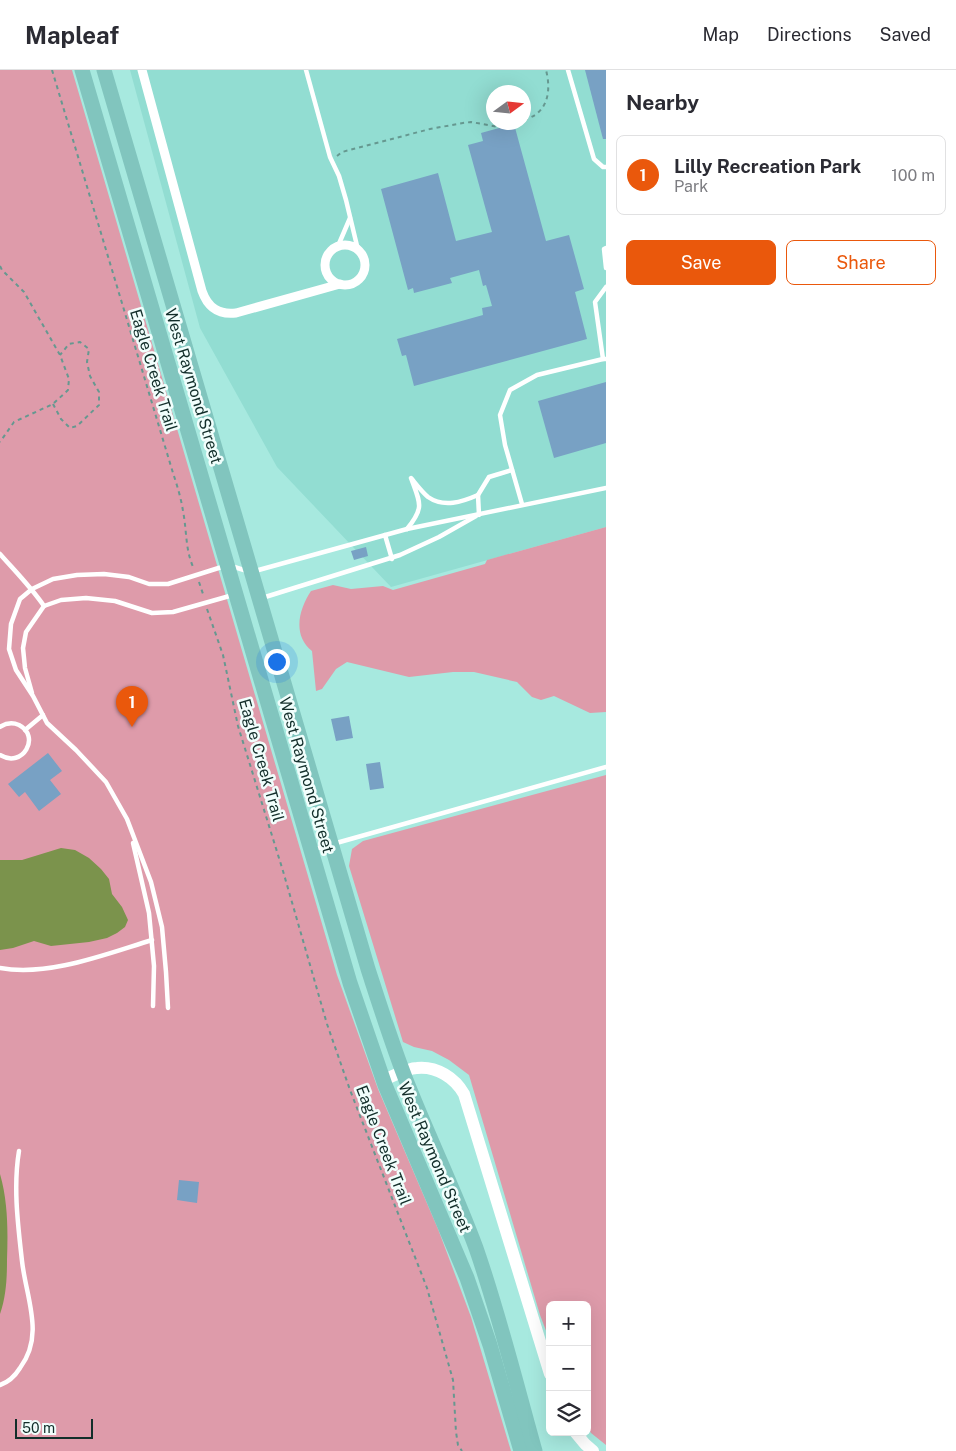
<!DOCTYPE html>
<html lang="en">
<head>
<meta charset="utf-8">
<style>
	:root { --surface:#fff; --page:#f7f7f7; --text:#2b2b33; --muted:#7c7c81; --line:#e1e1e2; --accent:#ea580c }
	body { margin:0; font-family:"Public Sans",sans-serif; background:var(--page); color:var(--text) }
	.controls { position:absolute; right:15px; bottom:15px; display:grid; overflow:hidden; border-radius:8px; box-shadow:0 5px 20px #0002 }
	.controls button { width:45px; height:45px; display:grid; place-items:center; padding:0; border:0; border-bottom:1px solid var(--line); background:var(--surface); color:var(--text); font:25px sans-serif }
	.compass { position:absolute; left:486px; top:15px; width:45px; height:45px; border-radius:50%; background:var(--surface); box-shadow:0 5px 20px #0002; rotate:75deg }
	.scale { position:absolute; left:15px; bottom:12px; width:78px; box-sizing:border-box; padding-left:5px; border:2px solid #122e2a; border-top:0; font-size:14px; line-height:18px; white-space:nowrap; color:#122e2a; -webkit-text-stroke:4px #f1fefc; paint-order:stroke }
	.you { position:absolute; left:276px; top:591px; width:18px; height:18px; margin:-12px; border:4px solid #fff; border-radius:50%; background:#1a73e8; box-shadow:0 0 0 8px #1a73e833 }
	.badge { display:grid; place-items:center; width:32px; height:32px; border-radius:50%; background:var(--accent); color:#fff; font-size:16px; font-weight:700 }
	.pin { position:absolute; translate:-50% -41px; filter:drop-shadow(0 1px 2px #0008) }
	.pin::after { content:''; position:absolute; top:26px; width:18px; height:15px; background:inherit; clip-path:polygon(0 0,100% 0,50% 100%) }
	.list { margin:0; padding:0; list-style:none }
	h2 { display:flex; justify-content:space-between; align-items:center; height:65px; margin:0; padding:0 20px; font-size:21px }
	h2 small { font-size:16px; font-weight:400; color:var(--muted) }
	.list li { display:grid; grid-template-columns:32px 1fr auto; gap:15px; align-items:center; box-sizing:border-box; height:80px; margin:0 10px 10px; padding:0 10px; border:1px solid var(--line); border-radius:8px }
	.list b { display:block; font-size:19px; white-space:nowrap }
	.list p { margin:0; font-size:16px; white-space:nowrap; color:var(--muted) }
	.list em { font-size:16px; font-style:normal; color:var(--muted) }
	.actions { display:flex; gap:10px; padding:15px 20px }
	.actions a { flex:1; padding:11px 0; border:1px solid var(--accent); border-radius:8px; text-align:center; font-size:18px; color:var(--accent) }
	.actions .main { background:var(--accent); color:#fff }
	.icon { flex:none; width:28px; height:28px; fill:none; stroke:currentColor; stroke-width:2; stroke-linecap:round; stroke-linejoin:round }
	.map { position:relative; flex:none; width:606px; height:1381px; overflow:hidden }
	header { display:flex; align-items:center; gap:30px; box-sizing:border-box; height:70px; padding:0 25px; background:var(--surface); border-bottom:1px solid var(--line) }
	header strong { font-size:24px }
	nav { display:flex; gap:28px; margin-inline-start:auto; font-size:18px }
	main { display:flex }
	aside { flex:1; background:var(--surface) }
	.map>svg:first-child { display:block }
	.built { fill:#92ddd2; fill-rule:evenodd }
	.green { fill:#de9baa }
	.water { fill:#7b934c }
	.building { fill:#78a1c4 }
	.lines { fill:none; stroke-linecap:round; stroke-linejoin:round }
	.path { stroke:#669890; stroke-width:2; stroke-dasharray:4 4; stroke-linecap:butt }
	.lane { stroke:#fff; stroke-width:4.5 }
	.street { stroke:#fff; stroke-width:9 }
	.secondary { stroke:#fff; stroke-width:12 }
	.primary { stroke:#81c5be; stroke-width:15 }
	.labels { text-anchor:middle; stroke-width:5; stroke-linejoin:round; paint-order:stroke }
	.street-label { font-size:16px; fill:#122e2a; stroke:#f1fefc }
</style>
</head>
<body>
<header>
<strong>Mapleaf</strong>
<nav><a>Map</a><a>Directions</a><a>Saved</a></nav>
</header>
<main>
<div class="map">
<svg width="606" height="1381" viewBox="0 0 606 1381">
	<rect width="100%" height="100%" fill="#a7e9df"/>
	<path class="built" d="M130 0H606V457L391 517 277 397 200 258ZM493 22H524V52H493Z"/>
	<g class="green">
		<polygon points="0,0 72,0 337,905 378,1019 438,1159 471,1247 511,1381 0,1381"/>
		<path d="M606 457V642L590 643 554 626 541 630 532 627 517 612 474 602H453L409 607 347 592 336 599 322 619 316 621 312 581C292 565 299 539 311 521L333 515 351 519 383 516 393 520 485 494 487 490Z"/>
		<polygon points="606,705 606,1375 591,1363 587,1356 587,1235 550,1235 550,1271 540,1245 469,1005 449,990 432,981 414,977 403,972 349,796 352,779 363,771"/>
	</g>
	<g class="water">
		<polygon points="61,778 75,780 89,788 101,799 109,809 112,824 122,837 128,850 125,857 117,863 107,868 89,872 51,876 34,871 13,878 0,880 0,790 22,790"/>
		<path d="M0 1104C8 1132 8 1161 7 1190 7 1209 6 1227 0 1244Z"/>
	</g>
	<g class="building">
		<polygon points="585,0 606,0 606,69 603,69"/>
		<polygon points="514,54 546,171 569,165 584,219 575,222 587,269 414,316 406,285 402,286 397,269 483,245 482,238 492,236 486,215 483,216 479,200 450,208 452,213 414,223 413,218 408,220 381,119 438,103 456,171 492,162 468,75 483,71 481,63"/>
		<polygon points="606,312 606,373 554,388 538,331"/>
		<polygon points="366,477 368,486 354,490 351,481"/>
		<polygon points="349,646 353,668 336,671 331,649"/>
		<polygon points="48,683 62,701 50,710 61,724 39,741 25,722 19,727 8,714"/>
		<polygon points="380,692 384,718 370,720 366,694"/>
		<polygon points="179,1110 199,1112 197,1133 177,1130"/>
	</g>
	<g class="lines">
		<g class="path">
			<path d="M52 0 173 403C177 415 181 428 183 441 187 461 185 480 194 499"/>
			<path d="M524 50C527 49 532 47 535 45 550 35 550 15 546 0"/>
			<polyline points="337,86 342,82 430,59 463,53 471,52 499,57 516,52"/>
			<polyline points="0,196 2,200 24,222 60,285 69,309 68,320 53,334 14,352 0,372"/>
			<polyline points="53,334 61,349 70,358 77,356 99,335 99,322 90,306 87,292 89,279 80,272 69,274 60,285"/>
			<polyline points="199,512 204,527"/>
			<polyline points="207,539 223,585 238,656 283,801 327,954 350,1020 427,1218 453,1310 456,1362 458,1375 462,1381"/>
		</g>
		<g class="lane">
			<polyline points="306,0 330,87 339,106 346,130 358,180"/>
			<polyline points="568,0 594,89 603,97 606,97"/>
			<polyline points="338,176 350,148"/>
			<polyline points="606,178 604,179 606,198"/>
			<polyline points="603,289 595,232 606,217"/>
			<polyline points="522,434 505,375 500,345 510,320 537,305 603,289 606,289"/>
			<polyline points="479,445 478,425 489,407 512,400"/>
			<path d="M407 459C425 437 420 433 411 408 416 414 422 422 428 427 444 438 462 432 478 425"/>
			<polyline points="385,465 392,489"/>
			<path d="M0 484C15 501 31 517 44 536"/>
			<polyline points="255,501 407,459 606,418"/>
			<polyline points="262,528 400,485 439,467 476,446"/>
			<polyline points="32,623 25,598 23,578 26,562 44,536 61,530 86,528 115,531 152,543 173,542 233,525"/>
			<path d="M0 657C6 653 12 652 19 655 41 666 23 699 0 685"/>
			<polyline points="25,660 43,645"/>
			<polyline points="133,773 149,843 154,896 153,936"/>
			<polyline points="315,779 606,697"/>
			<path d="M0 898C48 907 106 884 152 870"/>
			<polyline points="168,938 166,902 162,857 151,812 127,749 106,712 76,680 47,653 33,626 16,600 9,579 11,554 20,529 32,519 53,509 77,505 104,504 129,507 149,514 168,514 228,495 247,501"/>
			<path d="M0 1315C9 1312 15 1306 20 1298 45 1265 26 1228 22 1191 18 1155 13 1117 19 1081"/>
		</g>
		<g class="street">
			<path d="M142 0 202 221C208 238 219 245 236 243L340 214"/>
			<circle cx="345" cy="195" r="20"/>
		</g>
		<g class="secondary">
			<path d="M384 1010C393 1006 408 998 417 998 437 996 455 1008 464 1024L550 1304"/>
			<polyline points="575,1362 585,1374 593,1381"/>
		</g>
		<g class="primary">
			<polyline points="82,0 350,913 385,1015 467,1208 490,1275 521,1381"/>
			<path d="M104 0 368 899C380 936 392 974 406 1010 428 1066 455 1121 476 1178 499 1244 516 1313 535 1381"/>
		</g>
	</g>
	<g class="labels">
		<g class="street-label">
			<text transform="translate(154 300) rotate(73)" y="6">Eagle Creek Trail</text>
			<text transform="translate(194 316) rotate(73)" y="6">West Raymond Street</text>
			<text transform="translate(262 690) rotate(74)" y="6">Eagle Creek Trail</text>
			<text transform="translate(307 705) rotate(74)" y="6">West Raymond Street</text>
			<text transform="translate(384 1075) rotate(69)" y="6">Eagle Creek Trail</text>
			<text transform="translate(435 1087) rotate(67)" y="6">West Raymond Street</text>
		</g>
	</g>
</svg>
<div class="controls">
<button>+</button>
<button>−</button>
<button><svg class="icon" aria-label="layers" viewBox="0 0 24 24"><path d="M12 4l9 5-9 5-9-5zM3 14l9 5 9-5"/></svg></button>
</div>
<svg class="compass" viewBox="-18 -18 36 36"><path d="M0-13l5 13h-10z" fill="#e53935"/><path d="M0 13l5-13h-10z" fill="#7c7c81"/></svg>
<div class="scale">50 m</div>
<div class="you"></div>
<div class="pin badge" style="left:132px;top:657px">1</div>
</div>
<aside>
<h2>Nearby<small></small></h2>
<ul class="list">
<li><span class="badge">1</span><div><b>Lilly Recreation Park</b><p>Park</p></div><em>100 m</em></li>
</ul>
<div class="actions"><a class="main">Save</a><a>Share</a></div>
</aside>
</main>
</body>
</html>
